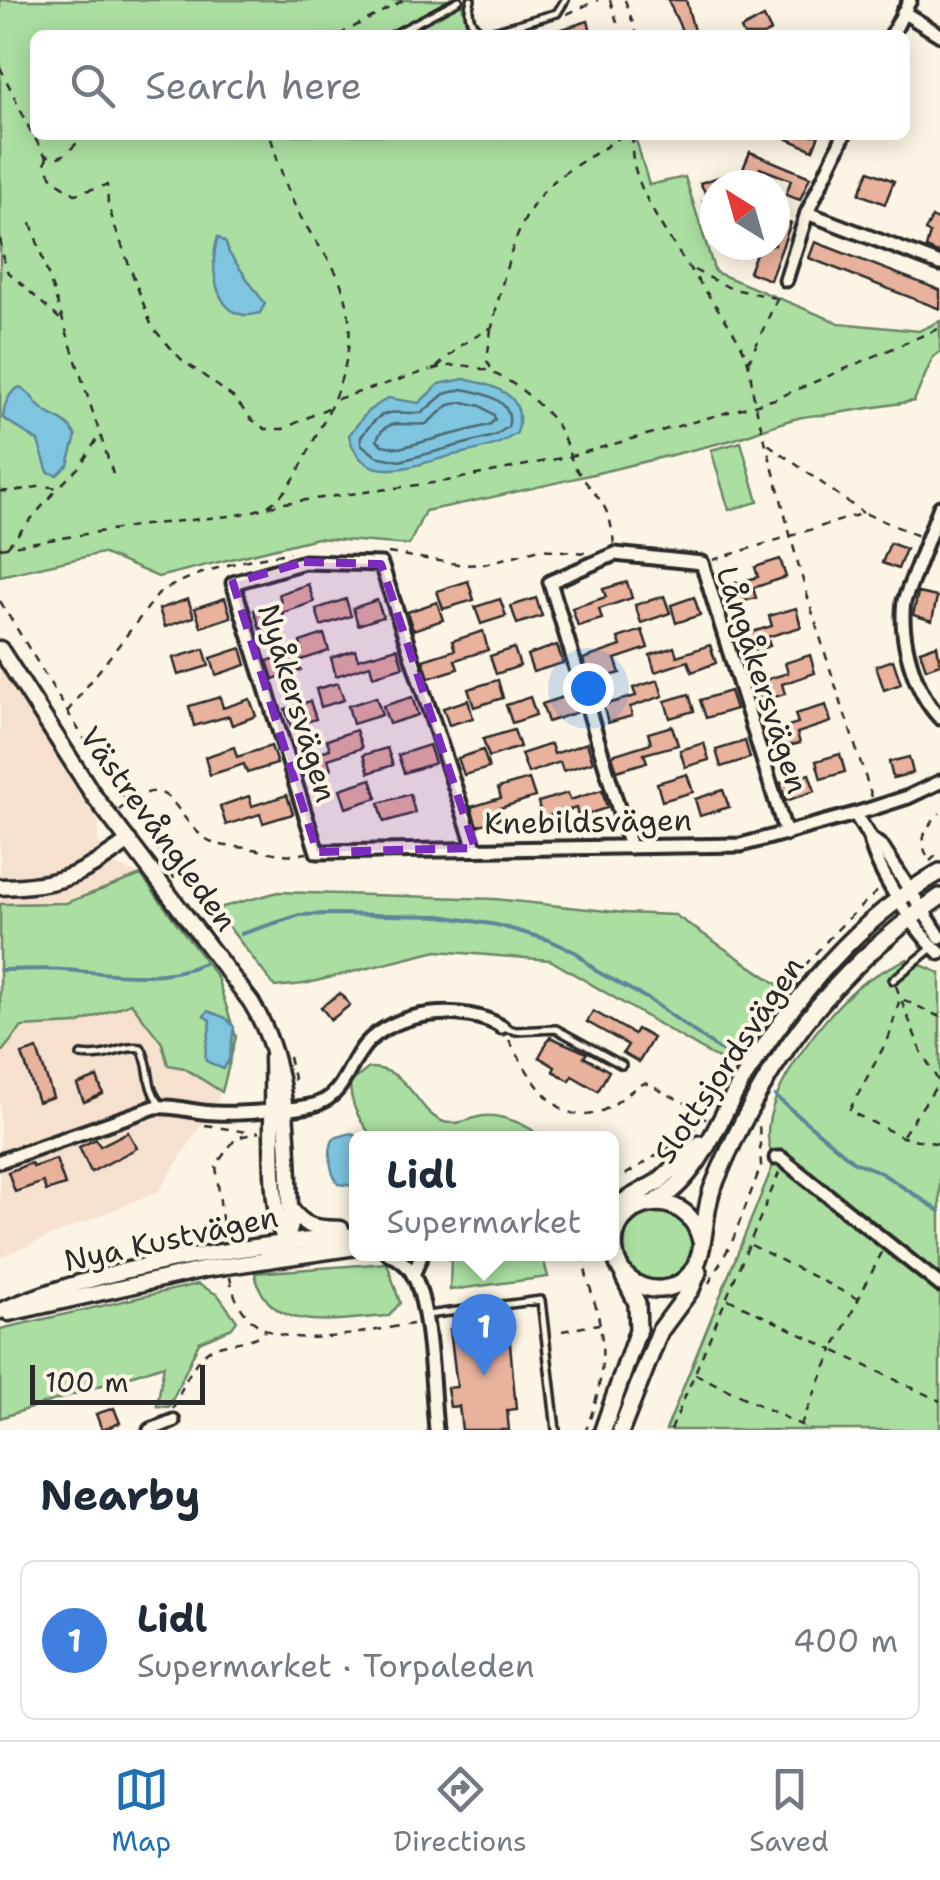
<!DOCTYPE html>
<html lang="en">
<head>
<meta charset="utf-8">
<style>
	:root { --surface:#fff; --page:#f6f6f7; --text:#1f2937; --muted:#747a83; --line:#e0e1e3; --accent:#1f6fb2 }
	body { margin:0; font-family:"Shantell Sans",sans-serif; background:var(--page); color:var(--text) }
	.compass { position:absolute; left:700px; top:170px; width:90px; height:90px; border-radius:50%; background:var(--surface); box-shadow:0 5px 25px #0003; rotate:323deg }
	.scale { position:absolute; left:30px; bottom:25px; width:175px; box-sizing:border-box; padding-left:10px; border:5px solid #2b2b2b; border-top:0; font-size:28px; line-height:35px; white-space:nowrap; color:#2b2b2b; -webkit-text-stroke:8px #fcf5e5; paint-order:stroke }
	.you { position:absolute; left:588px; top:688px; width:35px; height:35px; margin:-25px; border:8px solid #fff; border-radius:50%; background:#1a73e8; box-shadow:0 0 0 15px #1a73e833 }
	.badge { display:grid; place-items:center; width:65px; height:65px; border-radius:50%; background:var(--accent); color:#fff; font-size:32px; font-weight:700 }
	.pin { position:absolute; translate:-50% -82px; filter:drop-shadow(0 2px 5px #0008) }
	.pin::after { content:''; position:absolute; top:52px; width:35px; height:30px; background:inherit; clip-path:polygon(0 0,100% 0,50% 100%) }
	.popup { position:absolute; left:349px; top:1131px; width:270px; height:130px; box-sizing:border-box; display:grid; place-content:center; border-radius:15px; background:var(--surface); filter:drop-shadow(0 2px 8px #0005); font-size:32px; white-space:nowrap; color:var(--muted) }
	.popup b { font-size:38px; color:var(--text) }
	.popup::after { content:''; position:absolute; left:50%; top:100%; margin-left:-20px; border:20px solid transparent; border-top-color:var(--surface) }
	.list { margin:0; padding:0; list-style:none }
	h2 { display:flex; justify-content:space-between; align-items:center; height:130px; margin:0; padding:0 40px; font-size:42px }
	h2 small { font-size:32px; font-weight:400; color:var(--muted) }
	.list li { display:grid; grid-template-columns:65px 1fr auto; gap:30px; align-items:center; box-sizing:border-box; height:160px; margin:0 20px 20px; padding:0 20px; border:2px solid var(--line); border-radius:15px }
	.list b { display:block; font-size:38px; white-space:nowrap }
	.list p { margin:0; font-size:32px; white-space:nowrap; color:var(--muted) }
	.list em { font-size:32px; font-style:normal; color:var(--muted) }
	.icon { flex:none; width:55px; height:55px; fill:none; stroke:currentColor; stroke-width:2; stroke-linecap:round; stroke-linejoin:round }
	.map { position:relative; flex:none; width:940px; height:1430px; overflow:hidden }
	.search { position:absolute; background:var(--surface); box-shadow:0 5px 25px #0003; left:30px; right:30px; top:30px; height:110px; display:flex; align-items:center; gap:25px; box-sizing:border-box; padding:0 35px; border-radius:15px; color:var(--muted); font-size:38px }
	.sheet { height:310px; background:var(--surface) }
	nav { display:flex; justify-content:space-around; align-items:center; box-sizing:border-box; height:140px; border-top:2px solid var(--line); background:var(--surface); font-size:28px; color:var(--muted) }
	nav a { display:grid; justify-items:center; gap:5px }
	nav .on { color:var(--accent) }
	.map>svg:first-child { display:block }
	.built { fill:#f6e1cf }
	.green { fill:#abdfa1; stroke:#6b8566; stroke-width:2.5 }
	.water { fill:#7fc5e0; stroke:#5d8798; stroke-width:2.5 }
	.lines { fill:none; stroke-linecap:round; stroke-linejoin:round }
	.shore { stroke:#4d6973; stroke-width:2.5 }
	.stream { stroke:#5d8798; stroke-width:4 }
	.building { fill:#e8b29d; stroke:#2b2b2b; stroke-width:2.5 }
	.service-casing { stroke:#2b2b2b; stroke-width:12 }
	.minor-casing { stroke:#2b2b2b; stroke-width:19 }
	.tertiary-casing { stroke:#2b2b2b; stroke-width:21 }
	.secondary-casing { stroke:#2b2b2b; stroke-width:22 }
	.path { stroke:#2b2b2b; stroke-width:2.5; stroke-dasharray:8 8; stroke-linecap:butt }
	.service { stroke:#fcf5e5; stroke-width:5 }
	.minor { stroke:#fcf5e5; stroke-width:11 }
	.tertiary { stroke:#fcf5e5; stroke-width:14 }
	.secondary { stroke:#fcf5e5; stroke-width:15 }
	.marked { fill:#7b2cbf; fill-opacity:0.2; stroke:#7b2cbf; stroke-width:8; stroke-dasharray:20 12; stroke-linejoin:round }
	.labels { text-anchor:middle; stroke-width:8; stroke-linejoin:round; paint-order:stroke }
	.street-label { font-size:30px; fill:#2b2b2b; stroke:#fcf5e5 }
</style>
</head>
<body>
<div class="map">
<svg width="940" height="1430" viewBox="0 0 940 1430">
	<rect width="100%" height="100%" fill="#fcf5e5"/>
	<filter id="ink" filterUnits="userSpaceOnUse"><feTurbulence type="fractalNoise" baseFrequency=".01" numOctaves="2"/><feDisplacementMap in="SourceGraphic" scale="20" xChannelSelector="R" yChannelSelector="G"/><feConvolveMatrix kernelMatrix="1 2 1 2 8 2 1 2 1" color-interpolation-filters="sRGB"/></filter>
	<g filter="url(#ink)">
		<g class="built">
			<polygon points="0,664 99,820 98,842 117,866 141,875 66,903 0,904"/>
			<polygon points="131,1003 162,1043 168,1065 184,1068 222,1092 159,1191 0,1257 0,1054 22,1027 76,1024"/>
		</g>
		<g class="green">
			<path d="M0 0H461L469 35H35V135H494L496 138 517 135H626L637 143 649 185 685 177 715 272 839 323 919 331 940 321V352L933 357 914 401 825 415C792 414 759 433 728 441 627 466 527 491 425 511L409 545 317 538 158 577 102 553 0 576Z"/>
			<polygon points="741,442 758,502 729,510 711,450"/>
			<polygon points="141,875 217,977 236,1037 222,1092 184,1068 168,1065 162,1043 131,1003 76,1024 22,1027 0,1054 0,904 66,903"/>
			<polygon points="278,892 495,899 625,913 675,915 780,986 727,1064 550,960 437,951 304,984 275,987 215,909"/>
			<path d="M907 959 940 973V1430H666L774 1163C771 1152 767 1142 768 1132 769 1087 825 1014 859 986 873 975 891 967 907 959Z"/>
			<path d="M369 1068C411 1067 415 1112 444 1122 458 1126 470 1118 483 1116 502 1114 530 1125 541 1138H373C360 1121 350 1105 350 1083Z"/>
			<circle cx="658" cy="1246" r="34"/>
			<polygon points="542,1254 548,1277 450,1290 451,1258"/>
			<path d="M387 1263 400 1303 389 1316C340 1318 267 1338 255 1273Z"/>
			<polygon points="198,1284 218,1295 237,1321 232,1328 199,1342 169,1407 157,1406 164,1365 0,1418 0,1329"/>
		</g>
		<g class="water">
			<path d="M218 237 226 243 229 253 265 304 260 313C215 327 208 266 218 237Z"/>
			<path d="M464 379C496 386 528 394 517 433 496 448 475 450 450 456 414 465 361 489 349 435L368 411 388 398 419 403 439 384Z"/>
			<path d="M20 387C30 392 31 397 38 405 51 419 65 416 76 436L68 465 57 475 48 472 38 441 3 418C4 406 8 392 20 387Z"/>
			<path d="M208 1011 226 1018 234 1027 229 1060 223 1069 206 1061C203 1047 211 1034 210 1020L204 1016Z"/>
			<path d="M351 1133 359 1138H356V1186L338 1184C330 1173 327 1150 334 1138Z"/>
		</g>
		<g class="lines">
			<g class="shore">
				<path d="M463 389C484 393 516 401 508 427L494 436 400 461 376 456 361 444V437C384 405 387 414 422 413L444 394Z"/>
				<path d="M463 402 481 406 494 415 495 420 489 425 399 448 382 445 377 440C385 416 405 427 426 424L449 405Z"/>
			</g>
			<g class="stream">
				<polyline points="241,934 300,915 330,914 441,916 497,925 549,940 577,953 596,971 650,1000 735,1061"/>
				<path d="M0 970C21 970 43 968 64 970 110 973 161 983 204 963"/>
				<polyline points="775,1096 854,1162 878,1171 940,1211"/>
			</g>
		</g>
		<g class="building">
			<polygon points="668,0 686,0 695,35 684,35"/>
			<polygon points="764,17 771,31 763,35 744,35 741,29"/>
			<polygon points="588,21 592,35 549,35 549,33"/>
			<polygon points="779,135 819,135 813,150"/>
			<polygon points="750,152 810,177 800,200 786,195 791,180 760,168 754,182 740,176"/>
			<polygon points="869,171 894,181 885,204 859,194"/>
			<polygon points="725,175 728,185 715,185 714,232 703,201 709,199 700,183"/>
			<polygon points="775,217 791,223 770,280 749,272 759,245 775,245"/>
			<polygon points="932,217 940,221 940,254 926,248 930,233 925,231"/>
			<polygon points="815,242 940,290 940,309 809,258"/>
			<polygon points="890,543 906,549 898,569 882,563"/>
			<polygon points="780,559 786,577 753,588 756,598 730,605 725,586 758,577 755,567"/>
			<polygon points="468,581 474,600 443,609 437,591"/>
			<polygon points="627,582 632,598 599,609 602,619 578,626 572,608 606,597 603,589"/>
			<polygon points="308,584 314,602 282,613 284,621 260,629 254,610 281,602 279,594"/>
			<polygon points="918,593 937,597 932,621 913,615"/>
			<polygon points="664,596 670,613 641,623 635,605"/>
			<polygon points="694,597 700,615 676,623 671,605"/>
			<polygon points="225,598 231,617 201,627 195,608"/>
			<polygon points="536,598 542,616 517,624 511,606"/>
			<polygon points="188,599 194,617 165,627 159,609"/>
			<polygon points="346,599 351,616 321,626 316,609"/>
			<polygon points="500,599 506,616 481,624 475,607"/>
			<polygon points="377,600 383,617 358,625 353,608"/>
			<polygon points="437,602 443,620 413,630 407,612"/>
			<polygon points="796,608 801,627 767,637 770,646 740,655 735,637 772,626 769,616"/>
			<polygon points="642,630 648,648 615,659 620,673 590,682 583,659 621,646 618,638"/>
			<polygon points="483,631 488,650 455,660 458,669 429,678 423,660 455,650 452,641"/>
			<polygon points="324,634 329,651 298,661 301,670 273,679 267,661 302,650 300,642"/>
			<polygon points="557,645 563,663 533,672 527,655"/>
			<polygon points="710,645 716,663 692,672 688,661 655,672 650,655 674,647 677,656"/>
			<polygon points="937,645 940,664 926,669 920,651"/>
			<polygon points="241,648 246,665 216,675 211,658"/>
			<polygon points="397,648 403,667 373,676 370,665 336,676 331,658 355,650 358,659"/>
			<polygon points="514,648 520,666 496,674 490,656"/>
			<polygon points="204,649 209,666 178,675 173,658"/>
			<polygon points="810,655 815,673 782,684 785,694 761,701 755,683 788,673 785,663"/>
			<polygon points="893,660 901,684 884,690 876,666"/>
			<polygon points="498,680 503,698 474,707 468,689"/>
			<polygon points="658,680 663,696 630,707 632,716 608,723 603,705 636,696 633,688"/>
			<polygon points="338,683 344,700 321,707 316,689"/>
			<polygon points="730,691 736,709 706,718 700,700"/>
			<polygon points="572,694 578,712 548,722 542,704"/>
			<polygon points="689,694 694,711 670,718 665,701"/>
			<polygon points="220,697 223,708 250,699 256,716 232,725 229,716 194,726 189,706"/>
			<polygon points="376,697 382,715 353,724 348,706"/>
			<polygon points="412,697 418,715 389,724 383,706"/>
			<polygon points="530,697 536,715 512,723 506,705"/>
			<polygon points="468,700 473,718 449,725 443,708"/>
			<polygon points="310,701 316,719 291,727 285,709"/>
			<polygon points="826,705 831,722 797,733 800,743 770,751 765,733 798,723 795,714"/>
			<polygon points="672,726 678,745 644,754 647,762 617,771 612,755 651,743 648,733"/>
			<polygon points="356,730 362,748 328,759 331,769 303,777 298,759 330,749 327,740"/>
			<polygon points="514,730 520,747 489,757 483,739"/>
			<polygon points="745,741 750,758 721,767 716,750"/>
			<polygon points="587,743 593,762 563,771 560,762 528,773 521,754 551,744 554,754"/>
			<polygon points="704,743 709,760 685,767 680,750"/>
			<polygon points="429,745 435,763 404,773 398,755"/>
			<polygon points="271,746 277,764 247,773 244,764 210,775 205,757 234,747 237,757"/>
			<polygon points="387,748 393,765 369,773 363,755"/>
			<polygon points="483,750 489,768 464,775 458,758"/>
			<polygon points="840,754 845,772 821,779 816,761"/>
			<polygon points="909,757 913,773 893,778 889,762"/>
			<polygon points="687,774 693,792 662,801 657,783"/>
			<polygon points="809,774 815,791 786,801 780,783"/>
			<polygon points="371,779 377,798 346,808 340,789"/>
			<polygon points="529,779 535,797 500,808 504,817 477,826 471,807 501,798 498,788"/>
			<polygon points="602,790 607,808 578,817 576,808 542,818 538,802 568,793 570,800"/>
			<polygon points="723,790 729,807 700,816 695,799"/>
			<polygon points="410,794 415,813 384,822 379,803"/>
			<polygon points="287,795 293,814 263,823 260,814 226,825 220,806 249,796 252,806"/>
			<polygon points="340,993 350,1005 331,1020 321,1007"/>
			<polygon points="593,1011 634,1034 637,1029 653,1038 639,1062 623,1053 628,1045 587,1022"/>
			<polygon points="550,1037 587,1053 584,1057 609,1071 598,1091 572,1076 570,1081 553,1071 555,1067 539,1057"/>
			<polygon points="37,1049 53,1097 38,1102 22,1054"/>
			<polygon points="97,1077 103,1094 84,1102 77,1085"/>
			<polygon points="128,1132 137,1148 91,1172 79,1147 96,1139 100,1146"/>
			<polygon points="56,1159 65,1185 46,1191 43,1182 15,1192 8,1172 31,1163 33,1167"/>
			<polygon points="508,1322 516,1409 507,1410 509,1430 462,1430 459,1406 450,1407 447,1388 457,1387 450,1329"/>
			<polygon points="114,1408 120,1423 102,1430 96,1414"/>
		</g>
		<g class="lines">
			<g class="service-casing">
				<g id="service">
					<path d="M471 0C466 15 471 28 486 33L557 13 565 0"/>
					<polyline points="393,35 459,0"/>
					<polyline points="893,980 933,947"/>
					<polyline points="505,1028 516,1031 556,1029 622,1065"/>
					<path d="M81 1055C110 1059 119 1045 141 1048 153 1070 144 1083 160 1104"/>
					<polyline points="427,1315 541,1300 556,1430"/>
				</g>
			</g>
			<g class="minor-casing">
				<g id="minor">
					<polyline points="903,12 940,35"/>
					<polyline points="892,35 910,0"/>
					<polyline points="807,213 940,264"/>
					<polyline points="786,280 807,213 844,135"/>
					<path d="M940 507 904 601C899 638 914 691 940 718"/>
					<polyline points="940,782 908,797 855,814 870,838 882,847 940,937"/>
					<path d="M870 838C875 868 917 934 940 953"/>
					<polyline points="630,847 550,582 615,554 702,563 786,834"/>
					<polyline points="475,848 381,564 304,562 233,583 317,852 741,845 855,814"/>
					<polyline points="776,1158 781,1158 940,1285"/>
					<path d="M0 1161 155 1107C176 1105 195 1113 216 1113 237 1114 299 1110 317 1104 344 1095 348 1065 365 1045 395 1010 464 1004 502 1027"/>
					<path d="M389 1254C399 1258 407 1264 413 1274 431 1309 432 1389 436 1430"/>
					<polyline points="413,1275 422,1254"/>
					<polyline points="150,1430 173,1421"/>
				</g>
			</g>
			<g class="tertiary-casing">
				<g id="tertiary">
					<path d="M0 649 94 796 251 1002C293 1070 286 1148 291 1225L286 1242 265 1259"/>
					<path d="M0 887C58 886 82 876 129 841"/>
					<path d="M272 1058C274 1094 265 1226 290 1247"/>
					<path d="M291 1209C305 1229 318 1228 341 1229"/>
					<path d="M0 1311C111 1264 238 1247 356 1235"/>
					<polyline points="9,1313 206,1269 356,1247"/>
				</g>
			</g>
			<g class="secondary-casing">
				<g id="secondary">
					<path d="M654 1203C702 1176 718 1118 746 1074 798 994 856 920 940 872"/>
					<polyline points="612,1208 658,1182 700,1144"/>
					<path d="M701 1241C688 1182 606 1197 615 1253 620 1289 667 1302 690 1274 707 1255 702 1213 713 1187 764 1063 829 973 940 897"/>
					<polyline points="603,1430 638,1330 637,1303 624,1277"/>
					<polyline points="621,1430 660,1331 691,1289 698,1272"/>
				</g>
			</g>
			<g class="path">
				<polyline points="610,0 621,35"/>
				<polyline points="625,0 637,35"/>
				<polyline points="567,14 598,0"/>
				<polyline points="339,35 404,0"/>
				<polyline points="0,67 31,132 45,155 56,158 66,154 85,135"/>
				<path d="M634 135C617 190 718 298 743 349 752 366 751 389 756 408 766 445 777 482 786 519 810 612 842 705 872 797"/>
				<polyline points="47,156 45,165 54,180 75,194 107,185 108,204 114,224 152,327 181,359 234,398 251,419 265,429 283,429 332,406"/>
				<polyline points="31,223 113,474"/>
				<polyline points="0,239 6,270 62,321"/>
				<polyline points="694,270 730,288 775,298"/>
				<polyline points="491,329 487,361 492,370"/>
				<polyline points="748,363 780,292"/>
				<path d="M437 367 463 344 492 327C505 274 515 208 563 174 583 160 604 149 623 135"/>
				<path d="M432 370C479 353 524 386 554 421 566 435 567 455 577 470 598 501 610 502 614 545"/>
				<polyline points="337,399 430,370"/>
				<polyline points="768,444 863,513"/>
				<path d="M0 491C23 493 35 483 58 488L80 466 99 436"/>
				<path d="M268 506C292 491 303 461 315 438 345 382 366 325 332 265 321 248 309 232 299 214 286 189 278 162 270 135"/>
				<polyline points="7,547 57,489"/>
				<polyline points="0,548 135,526 238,515 284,503 447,481 571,456 775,399 940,328"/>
				<polyline points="388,553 464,565 484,564 540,549 587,553"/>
				<polyline points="713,560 864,513 919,536"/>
				<polyline points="0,601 83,737 148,832 177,883"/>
				<path d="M67 712 160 592C197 571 247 558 290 553"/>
				<path d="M119 810C177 762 170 822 212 842 225 848 239 846 252 849 272 852 286 857 307 853"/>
				<path d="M927 856C918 838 927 826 940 813"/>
				<polyline points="930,861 940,852"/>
				<polyline points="896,986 921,1051 940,1084"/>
				<polyline points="940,1017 900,998 889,1037 849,1111 902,1137 940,1144"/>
				<path d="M767 1018C798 969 837 927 880 889"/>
				<path d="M509 1040C526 1069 555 1129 599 1112 617 1106 628 1090 645 1083L708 1114"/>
				<polyline points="289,1057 295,1083"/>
				<polyline points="205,1125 246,1132"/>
				<polyline points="903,1135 938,1084"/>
				<polyline points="612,1183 672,1146 706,1118"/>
				<polyline points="224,1238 216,1165 236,1138 259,1132"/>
				<polyline points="751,1245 858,1299"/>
				<polyline points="882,1252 833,1350 940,1401"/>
				<path d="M583 1254C584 1272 591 1289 596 1307 608 1351 602 1388 586 1430"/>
				<path d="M230 1277C245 1368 351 1332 413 1324"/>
				<polyline points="709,1283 732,1242 761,1166 759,1123"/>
				<polyline points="728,1299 833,1350 801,1425"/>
				<polyline points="562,1331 599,1324"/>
				<polyline points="695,1374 811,1430"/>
				<path d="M173 1409C183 1388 194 1352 219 1346 236 1341 251 1343 265 1331"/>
				<polyline points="671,1430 779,1173"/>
			</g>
			<use href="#service" class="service"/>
			<use href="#minor" class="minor"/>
			<use href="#tertiary" class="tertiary"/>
			<use href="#secondary" class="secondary"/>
		</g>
	</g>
	<path class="marked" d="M304 562 381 564 475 848 317 852 233 583Z"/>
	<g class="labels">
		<g class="street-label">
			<text transform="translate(762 680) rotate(72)" y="10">Långåkersvägen</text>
			<text transform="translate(297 703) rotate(73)" y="10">Nyåkersvägen</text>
			<text transform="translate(588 822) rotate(-1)" y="10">Knebildsvägen</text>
			<text transform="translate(158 829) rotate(54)" y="10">Västrevångleden</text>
			<text transform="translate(729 1060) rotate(-56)" y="10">Slottsjordsvägen</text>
			<text transform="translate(171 1239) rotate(-12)" y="10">Nya Kustvägen</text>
		</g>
	</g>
</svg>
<svg class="compass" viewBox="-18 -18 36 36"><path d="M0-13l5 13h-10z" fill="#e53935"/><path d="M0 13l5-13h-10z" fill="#747a83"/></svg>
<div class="scale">100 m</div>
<div class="you"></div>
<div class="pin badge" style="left:484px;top:1376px;background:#3f7fe0">1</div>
<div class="popup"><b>Lidl</b>Supermarket</div>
<div class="search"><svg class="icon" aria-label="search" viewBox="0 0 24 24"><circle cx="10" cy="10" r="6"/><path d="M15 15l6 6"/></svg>Search here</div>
</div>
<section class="sheet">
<h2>Nearby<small></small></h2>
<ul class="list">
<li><span class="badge" style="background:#3f7fe0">1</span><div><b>Lidl</b><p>Supermarket · Torpaleden</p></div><em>400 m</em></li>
</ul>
</section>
<nav>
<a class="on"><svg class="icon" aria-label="map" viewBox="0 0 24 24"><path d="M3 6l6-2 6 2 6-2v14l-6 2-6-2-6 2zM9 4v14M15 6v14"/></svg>Map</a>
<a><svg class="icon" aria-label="directions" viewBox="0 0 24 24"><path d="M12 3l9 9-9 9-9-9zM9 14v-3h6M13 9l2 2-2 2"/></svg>Directions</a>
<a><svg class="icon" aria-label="saved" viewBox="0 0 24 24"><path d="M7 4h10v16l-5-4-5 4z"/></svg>Saved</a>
</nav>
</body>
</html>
